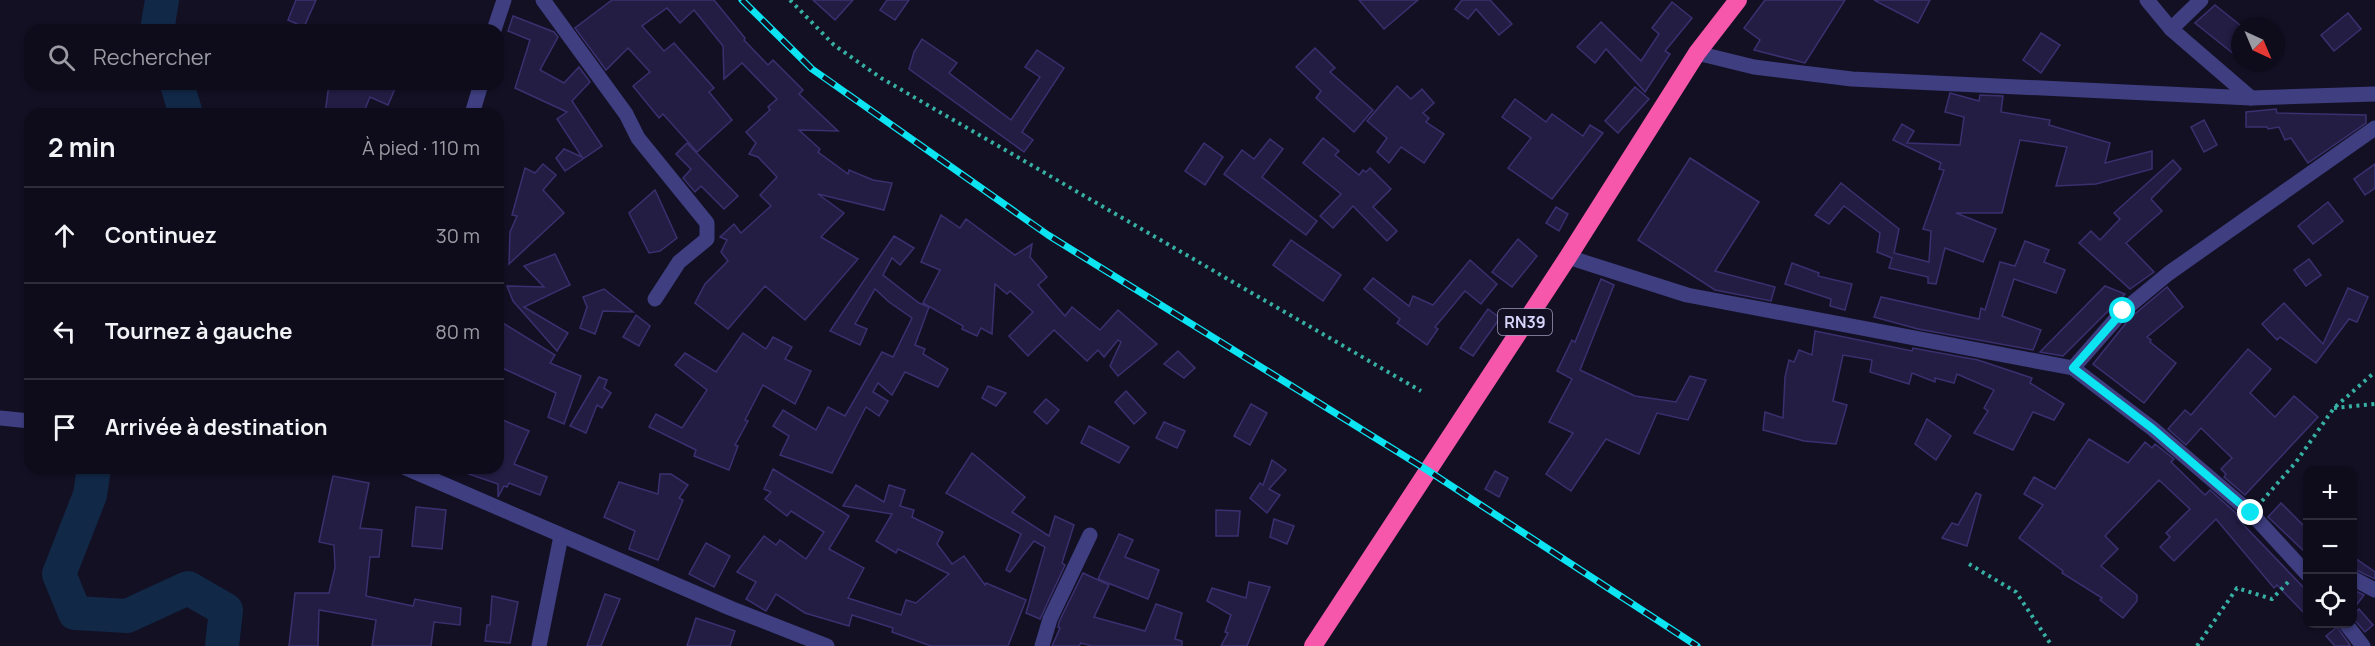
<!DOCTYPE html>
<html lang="fr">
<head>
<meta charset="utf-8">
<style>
	:root { --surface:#0e0c1b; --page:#1c1a28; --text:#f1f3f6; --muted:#9b9ba3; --line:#2e2c3a }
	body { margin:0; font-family:Manrope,sans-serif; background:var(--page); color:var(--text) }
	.controls { position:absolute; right:18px; bottom:18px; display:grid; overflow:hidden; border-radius:12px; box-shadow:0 2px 4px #0004 }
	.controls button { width:54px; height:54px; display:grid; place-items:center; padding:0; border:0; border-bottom:2px solid var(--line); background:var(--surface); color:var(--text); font:30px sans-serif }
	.compass { position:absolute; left:2231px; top:18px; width:54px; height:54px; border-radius:50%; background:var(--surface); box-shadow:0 2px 4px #0004; rotate:136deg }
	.stop { position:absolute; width:18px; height:18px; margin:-14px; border:4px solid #0de4f1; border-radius:50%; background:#fff }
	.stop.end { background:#0de4f1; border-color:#fff; box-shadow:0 2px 6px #0008 }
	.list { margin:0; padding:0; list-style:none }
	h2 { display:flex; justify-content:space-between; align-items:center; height:78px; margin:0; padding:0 24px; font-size:26px }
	h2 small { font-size:20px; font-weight:400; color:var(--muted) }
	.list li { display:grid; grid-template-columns:39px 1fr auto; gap:18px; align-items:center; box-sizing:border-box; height:96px; padding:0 24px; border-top:2px solid var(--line) }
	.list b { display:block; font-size:22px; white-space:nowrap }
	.list em { font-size:20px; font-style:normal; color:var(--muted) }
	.icon { flex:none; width:33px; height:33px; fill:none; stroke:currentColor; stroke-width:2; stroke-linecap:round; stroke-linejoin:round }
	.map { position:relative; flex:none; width:2375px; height:646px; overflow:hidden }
	.search { position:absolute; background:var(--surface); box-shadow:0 2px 4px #0004; left:24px; top:24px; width:480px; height:66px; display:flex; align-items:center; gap:15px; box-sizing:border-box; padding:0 21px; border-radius:18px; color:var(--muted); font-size:22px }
	.panel { position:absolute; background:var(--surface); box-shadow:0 2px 4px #0004; left:24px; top:108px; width:480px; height:366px; border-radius:18px }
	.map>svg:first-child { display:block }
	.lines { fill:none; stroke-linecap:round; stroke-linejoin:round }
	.river { stroke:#112847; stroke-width:34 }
	.building { fill:#231d44; stroke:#3a306f; stroke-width:1.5 }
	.path { stroke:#36b0a3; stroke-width:4; stroke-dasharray:3 4.5; stroke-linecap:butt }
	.street { stroke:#3e3e81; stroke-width:15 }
	.highway { stroke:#f657aa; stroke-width:18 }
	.rail-casing { stroke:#0de4f1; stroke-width:7 }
	.rail { stroke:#131024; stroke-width:4.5; stroke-dasharray:14; stroke-linecap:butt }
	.route { stroke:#0de4f1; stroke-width:8 }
	.labels { text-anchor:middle; stroke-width:6; stroke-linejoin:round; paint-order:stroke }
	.shield { fill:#131024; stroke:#9d9abc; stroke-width:1.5 }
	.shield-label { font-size:16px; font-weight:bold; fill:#d8d5fd }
</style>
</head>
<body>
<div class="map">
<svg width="2375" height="646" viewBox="0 0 2375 646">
	<rect width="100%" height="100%" fill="#131024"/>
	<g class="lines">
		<g class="river">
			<polyline points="160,30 158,24 162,0"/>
			<polyline points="177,84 186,114"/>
			<polyline points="94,468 90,495 59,574 75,613 127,616 188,588 226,610 222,646"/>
		</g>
	</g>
	<g class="building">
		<polygon points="296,0 316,0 304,27 288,20"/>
		<polygon points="612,0 714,0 745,38 744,40 768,65 773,60 803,90 799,94 838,131 799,130 820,149 818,152 848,174 849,170 873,180 892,183 884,210 818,194 844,213 821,237 858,259 805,320 765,286 728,329 695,303 705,284 728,261 721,252 727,240 720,237 734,224 741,233 771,206 760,195 777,177 758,157 749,154 756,143 746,132 770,110 768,107 777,99 742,63 724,79 723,46 694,10 680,23 667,8 642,26 664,51 674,43 714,88 709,92 732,120 697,152 663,114 659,118 633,86 650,72 628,48 606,70 575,28"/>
		<polygon points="813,0 853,0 835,20"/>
		<polygon points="887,0 909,0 895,20 880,10"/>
		<polygon points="1359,0 1418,0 1384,29"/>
		<polygon points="1462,0 1490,0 1512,24 1499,35 1476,9 1468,19 1455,9"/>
		<polygon points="1765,0 1845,0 1805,63 1754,50 1760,40 1744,28"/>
		<polygon points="1874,0 1930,0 1918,23"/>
		<polygon points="1672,2 1692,18 1665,51 1670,54 1645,92 1606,49 1595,63 1577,47 1601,22 1641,61 1659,34 1652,28"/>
		<polygon points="2215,5 2240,25 2240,59 2195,23"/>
		<polygon points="2348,13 2361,29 2334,51 2321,35"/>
		<polygon points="513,16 554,32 558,37 540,70 564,83 579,67 590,82 572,101 602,146 565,171 556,158 564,149 582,157 557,119 567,112 515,88 530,40 508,31"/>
		<polygon points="2041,33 2060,45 2041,73 2023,60"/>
		<polygon points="922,39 957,63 949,73 1011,120 1040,77 1025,67 1037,50 1064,68 1022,132 1033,140 1024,152 909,69 914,52"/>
		<polygon points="1315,48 1335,68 1330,72 1373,110 1354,132 1316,98 1321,91 1296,67"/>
		<polygon points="329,84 397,84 388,105 370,97 363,114 325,114"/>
		<polygon points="1397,86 1411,99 1422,89 1434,103 1423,113 1429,118 1426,122 1444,134 1424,163 1401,147 1389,163 1377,152 1387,138 1367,121"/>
		<polygon points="1635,87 1649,99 1618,133 1605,121"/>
		<polygon points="1950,93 1979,101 1980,95 2003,96 2001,112 2050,120 2049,125 2110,143 2105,163 2152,151 2152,169 2096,184 2056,186 2067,147 2020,140 2002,213 1956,213 1996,229 1983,262 1945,248 1936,284 1928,283 1928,277 1889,268 1892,258 1877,252 1880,233 1844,206 1829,224 1815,215 1841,183 1899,229 1894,253 1929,262 1931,231 1923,229 1944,170 1939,169 1941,163 1893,140 1902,124 1914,131 1907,143 1960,145 1964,117 1945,112"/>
		<polygon points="1515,99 1546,122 1552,114 1583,136 1590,125 1603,133 1552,199 1508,168 1531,138 1502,117"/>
		<polygon points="2276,109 2277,113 2366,115 2366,123 2308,163 2291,138 2285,140 2279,127 2268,129 2267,127 2246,127 2246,112"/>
		<polygon points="2204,120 2217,145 2204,152 2191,127"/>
		<polygon points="1323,138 1339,151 1335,155 1359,175 1363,170 1366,172 1370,168 1391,189 1373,207 1397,231 1387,241 1353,206 1333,228 1320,216 1341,194 1303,163"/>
		<polygon points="1270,139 1283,149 1262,177 1317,221 1306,235 1224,174 1242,150 1254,159"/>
		<polygon points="687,143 738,196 724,209 701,186 695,192 683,178 691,169 676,154"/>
		<polygon points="1204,143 1223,157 1205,185 1185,171"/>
		<polygon points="1690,158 1759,202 1715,271 1775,287 1771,301 1715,290 1638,240"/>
		<polygon points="2173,160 2181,169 2151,199 2162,211 2126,243 2154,272 2130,289 2079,243 2091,231 2100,240 2120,219 2114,213"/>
		<polygon points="543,164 556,175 543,190 564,213 509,264 510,232 517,216 512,215 525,168 535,173"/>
		<polygon points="2375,164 2375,188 2365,195 2354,179"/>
		<polygon points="655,190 677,238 660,251 649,253 629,213"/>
		<polygon points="2328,202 2343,221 2313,244 2298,226"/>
		<polygon points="1556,207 1568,214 1559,231 1546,223"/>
		<polygon points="941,215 960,228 966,219 1015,255 1032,244 1030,257 1047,277 1038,285 1065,316 1072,307 1100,330 1118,310 1157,344 1118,376 1110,366 1121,342 1118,340 1104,357 1098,350 1087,361 1054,330 1028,356 1009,336 1033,312 1010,291 1007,294 995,284 992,334 981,328 977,336 962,329 963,326 923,303 940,270 921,262"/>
		<polygon points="894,236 914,248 900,265 892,258 883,275 919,303 929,307 915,345 925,349 923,354 948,369 938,387 905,372 892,395 878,383 873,392 888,401 879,416 866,407 832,473 780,455 789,436 773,426 783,410 816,430 828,407 845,416 882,352 893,357 912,318 889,302 875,289 855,324 867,329 860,345 830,331"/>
		<polygon points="1518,239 1537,256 1512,287 1492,272"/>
		<polygon points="1291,240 1341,275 1323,301 1273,265"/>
		<polygon points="2025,241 2049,250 2044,262 2065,270 2056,293 2014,279 2002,316 2041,330 2033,350 1918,329 1874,317 1881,297 1979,319 1981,308 1985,310 2000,262 2015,266"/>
		<polygon points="555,254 570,285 524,307 568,333 557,351 513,301 507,286 544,287 524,266"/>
		<polygon points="2309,259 2321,275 2306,286 2294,270"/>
		<polygon points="1470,260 1497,284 1481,304 1465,291 1435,327 1438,329 1427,345 1397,323 1400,319 1364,289 1373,278 1409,306 1413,296 1433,305"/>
		<polygon points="1792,263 1819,273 1818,276 1852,284 1845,310 1830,306 1831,299 1785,284"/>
		<polygon points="1601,279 1614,285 1580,370 1635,396 1676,402 1690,376 1706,380 1688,420 1657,413 1639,454 1606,439 1571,491 1546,474 1573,433 1549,422 1572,379 1557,371 1572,340 1575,342"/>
		<polygon points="2105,286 2125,294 2063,356 2040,352"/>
		<polygon points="2167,287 2183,307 2147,337 2151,340 2150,342 2176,363 2144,403 2093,364 2130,318"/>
		<polygon points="2348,288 2368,297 2357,322 2349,319 2316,363 2280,337 2277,340 2262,324 2284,303 2323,344"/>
		<polygon points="604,289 633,312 603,311 595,334 580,328 587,307 583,297"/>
		<polygon points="1488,309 1500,318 1473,356 1460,348"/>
		<polygon points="636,315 650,326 639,346 623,337"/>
		<polygon points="498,320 555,355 550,363 581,376 564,424 548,417 556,393 498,366"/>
		<polygon points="1815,331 1912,351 1913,348 1978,360 2032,378 2030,383 2064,404 2054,420 2033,412 2013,450 1974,433 1988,411 1984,408 1994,390 1957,374 1954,383 1935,378 1935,382 1912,373 1909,384 1870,372 1872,360 1843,355 1833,401 1847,405 1836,444 1804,441 1763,430 1765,412 1783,418 1785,377 1789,360 1794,362 1799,350 1812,355"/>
		<polygon points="743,333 766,349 773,337 792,347 785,359 811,371 795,404 763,385 745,420 748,421 735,445 738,446 729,470 694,456 696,450 649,427 656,414 682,428 707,390 675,365 685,353 716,372"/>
		<polygon points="2248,349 2271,369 2250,393 2275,417 2294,396 2318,417 2245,495 2224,477 2226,474 2221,469 2232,458 2201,428 2186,445 2168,429 2185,410 2191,415"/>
		<polygon points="1178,351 1195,368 1184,378 1164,364"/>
		<polygon points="599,377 607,380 604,388 611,393 602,408 597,405 586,433 570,426"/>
		<polygon points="988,386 1006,393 996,406 982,398"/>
		<polygon points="1126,391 1146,413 1134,424 1115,402"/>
		<polygon points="1046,399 1059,410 1047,424 1034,412"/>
		<polygon points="1251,404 1267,413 1250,445 1234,436"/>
		<polygon points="498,418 529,431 514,464 547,477 540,495 509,483 507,487 504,486 498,497 498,484 460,471 460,468 498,468"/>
		<polygon points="1927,419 1951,436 1936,460 1915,444"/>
		<polygon points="1164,422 1185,431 1177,448 1156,438"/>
		<polygon points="1089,426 1129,447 1119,463 1081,443"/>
		<polygon points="2089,439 2128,463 2145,442 2152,448 2155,444 2174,459 2171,462 2205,495 2210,490 2236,513 2238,519 2307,591 2307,616 2277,585 2274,588 2216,519 2174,561 2160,547 2170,537 2166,533 2190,509 2159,480 2105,536 2118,549 2101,566 2137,595 2137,601 2123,618 2100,600 2102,598 2062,573 2063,571 2019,538 2043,505 2024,494 2034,477 2055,489"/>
		<polygon points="972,453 1025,497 1012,512 1049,536 1055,516 1074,525 1062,563 1065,565 1040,619 1026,613 1045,547 1034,541 1010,572 1006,570 1021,534 946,493"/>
		<polygon points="1272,460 1286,470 1269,489 1280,495 1267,513 1250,498 1260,483 1263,485"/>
		<polygon points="773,469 849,516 829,549 864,568 848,598 901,615 906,600 916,603 949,574 898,549 896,553 876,541 892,514 843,506 856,485 884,502 889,485 905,490 900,506 914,510 912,517 943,532 937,544 952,564 964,556 985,585 986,583 1026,600 1008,646 931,646 892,632 893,628 852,615 849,626 805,613 776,594 766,611 746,599 756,582 737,572 764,536 776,545 780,540 806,559 824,532 791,511 787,516 765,499 771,492 764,489"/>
		<polygon points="1495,471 1508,478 1499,497 1485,489"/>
		<polygon points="660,474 671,474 688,485 679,498 683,500 658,560 629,549 635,531 604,517 619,482 658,494"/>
		<polygon points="333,476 369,483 360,528 382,530 379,557 370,557 366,596 413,606 415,599 461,608 460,625 434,622 431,646 372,646 376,620 319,610 318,646 289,646 295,593 329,593 335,568 334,545 319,542"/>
		<polygon points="1976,493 1981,495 1967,546 1942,538 1952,523 1958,525"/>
		<polygon points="2281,503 2307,529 2307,554 2268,517"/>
		<polygon points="416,507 446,510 442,549 412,546"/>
		<polygon points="1216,510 1240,511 1238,536 1216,536"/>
		<polygon points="1274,519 1294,526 1287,544 1270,537"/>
		<polygon points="1119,534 1133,540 1125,557 1159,570 1148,599 1098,579"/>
		<polygon points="706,543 730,556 714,587 689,574"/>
		<polygon points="2352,556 2375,572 2375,579 2352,568"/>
		<polygon points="1083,573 1109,585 1094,617 1145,631 1156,604 1182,613 1175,639 1182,641 1182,646 1092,646 1081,643 1079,646 1052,646 1060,628 1058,627 1059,622"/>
		<polygon points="1249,582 1270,587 1247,646 1221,646 1228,633 1225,632 1231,615 1207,601 1212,588 1246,598"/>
		<polygon points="2352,589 2364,595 2352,611"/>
		<polygon points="605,594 620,599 601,646 587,646"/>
		<polygon points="492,596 518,602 510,643 485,641 487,625 490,625"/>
		<polygon points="2359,609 2373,625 2365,632 2352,617"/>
		<polygon points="696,618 735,631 730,646 687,646"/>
		<polygon points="2337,627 2350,645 2348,646 2335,646 2326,636"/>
	</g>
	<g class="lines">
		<g class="path">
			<polyline points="790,0 834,45 881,78 1421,391"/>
			<polyline points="2334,408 2375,404"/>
			<polyline points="2262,501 2296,462 2334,408 2375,372"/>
			<polyline points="1969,564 2016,592 2052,646"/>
			<polyline points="2197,646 2237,588 2272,599 2291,579"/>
		</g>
		<g class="street">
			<polyline points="543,0 626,114 638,138 707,223 707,239 679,262 655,299"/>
			<polyline points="2147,0 2171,29"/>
			<polyline points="2201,0 2171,29 2251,98"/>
			<polyline points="494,30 504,0"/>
			<polyline points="1697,53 1754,67 1852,79 2251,98 2375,94"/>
			<polyline points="472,114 481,84"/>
			<polyline points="1568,257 1687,295 2073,368 2153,429 2251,513 2308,575"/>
			<polyline points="2073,368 2123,311 2169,273 2375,128"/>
			<polyline points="0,418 30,421"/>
			<polyline points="406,468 730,608 827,646"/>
			<polyline points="2352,578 2375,590"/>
			<polyline points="2346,624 2363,646"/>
			<polyline points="539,646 561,536"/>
			<polyline points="1042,646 1050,619 1090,535"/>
		</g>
		<polyline class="highway" points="1313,646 1568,257 1697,53 1738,0"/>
		<g class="rail-casing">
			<polyline id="rail" points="742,0 812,69 1048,235 1427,470 1697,646"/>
		</g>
		<use href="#rail" class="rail"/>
	</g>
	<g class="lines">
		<polyline class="route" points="2123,311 2073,368 2153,429 2251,513"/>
	</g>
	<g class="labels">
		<rect class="shield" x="1498" y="309" width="54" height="26" rx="4.5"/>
		<g class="shield-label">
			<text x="1525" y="328">RN39</text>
		</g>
	</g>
</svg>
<div class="controls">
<button>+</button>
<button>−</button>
<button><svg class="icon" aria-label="locate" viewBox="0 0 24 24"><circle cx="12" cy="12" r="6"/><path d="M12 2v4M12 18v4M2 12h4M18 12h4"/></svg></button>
</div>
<svg class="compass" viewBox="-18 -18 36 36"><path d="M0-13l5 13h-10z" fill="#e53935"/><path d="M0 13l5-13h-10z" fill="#9b9ba3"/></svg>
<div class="stop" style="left:2123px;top:311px"></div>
<div class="stop end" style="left:2251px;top:513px"></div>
<div class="search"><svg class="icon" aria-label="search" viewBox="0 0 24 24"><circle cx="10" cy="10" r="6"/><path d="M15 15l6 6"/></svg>Rechercher</div>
<section class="panel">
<h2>2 min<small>À pied · 110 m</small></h2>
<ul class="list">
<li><svg class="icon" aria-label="ahead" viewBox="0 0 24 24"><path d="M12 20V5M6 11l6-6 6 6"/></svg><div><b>Continuez</b></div><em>30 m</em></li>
<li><svg class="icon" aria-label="left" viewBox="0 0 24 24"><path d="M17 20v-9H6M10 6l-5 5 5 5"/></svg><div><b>Tournez à gauche</b></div><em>80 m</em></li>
<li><svg class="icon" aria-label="arrive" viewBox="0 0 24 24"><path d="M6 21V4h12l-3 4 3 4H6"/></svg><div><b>Arrivée à destination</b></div></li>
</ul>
</section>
</div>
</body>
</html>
